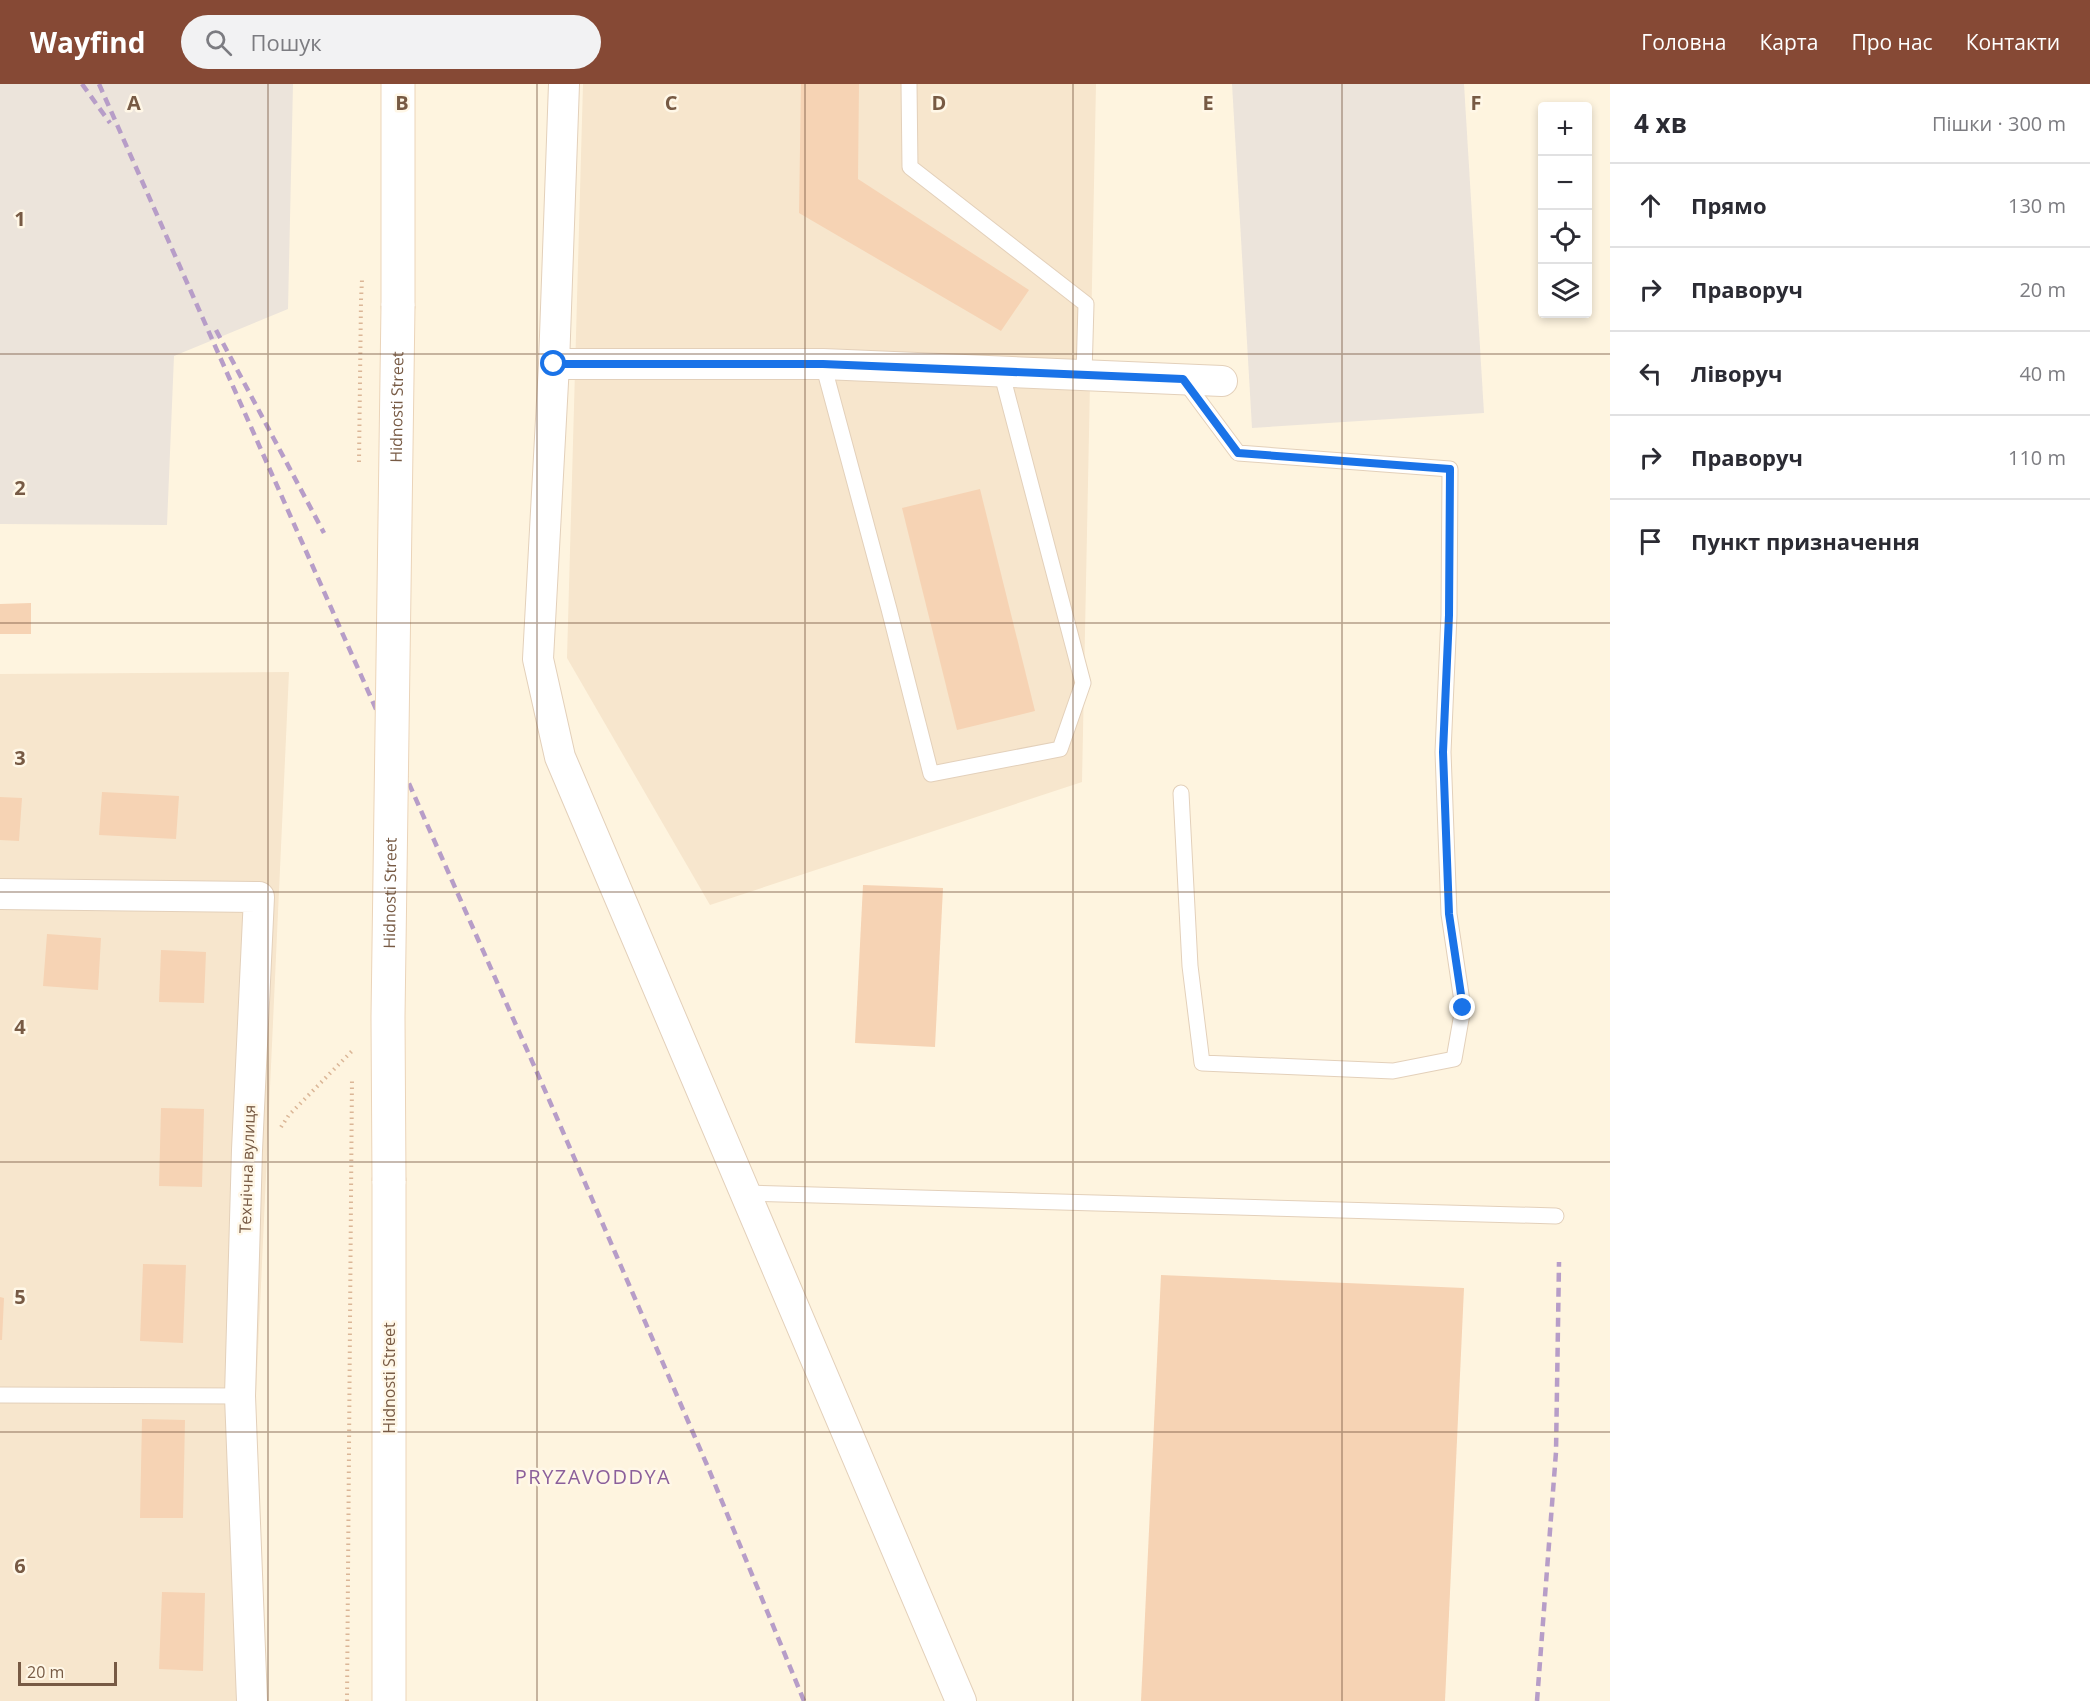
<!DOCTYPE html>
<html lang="uk">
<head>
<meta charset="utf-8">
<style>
	:root { --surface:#fff; --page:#f2f2f3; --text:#2b2b33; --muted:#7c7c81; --line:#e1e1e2; --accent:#864935 }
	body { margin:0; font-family:"Open Sans",sans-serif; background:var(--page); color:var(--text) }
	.controls { position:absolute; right:18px; top:18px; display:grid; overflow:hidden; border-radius:6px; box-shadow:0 3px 9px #0003 }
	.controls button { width:54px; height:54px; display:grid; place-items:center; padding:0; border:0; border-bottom:2px solid var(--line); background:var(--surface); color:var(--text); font:30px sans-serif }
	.scale { position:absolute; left:18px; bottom:15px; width:99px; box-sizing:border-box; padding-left:6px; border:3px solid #775a44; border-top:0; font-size:16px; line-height:21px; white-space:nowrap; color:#775a44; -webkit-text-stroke:4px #fff7e7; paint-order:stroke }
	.stop { position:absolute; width:18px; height:18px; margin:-14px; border:4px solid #1a73e8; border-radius:50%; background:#fff }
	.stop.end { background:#1a73e8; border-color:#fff; box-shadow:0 2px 6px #0008 }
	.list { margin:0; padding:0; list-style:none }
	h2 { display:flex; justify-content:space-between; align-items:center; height:78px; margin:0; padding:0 24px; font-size:26px }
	h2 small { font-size:20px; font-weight:400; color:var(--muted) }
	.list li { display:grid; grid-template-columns:39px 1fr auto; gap:18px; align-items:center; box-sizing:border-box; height:84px; padding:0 24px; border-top:2px solid var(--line) }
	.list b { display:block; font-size:22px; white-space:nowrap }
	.list em { font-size:20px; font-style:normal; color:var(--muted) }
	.icon { flex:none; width:33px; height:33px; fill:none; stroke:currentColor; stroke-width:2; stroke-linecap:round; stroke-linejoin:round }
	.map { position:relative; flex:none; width:1610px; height:1617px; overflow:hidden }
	header { display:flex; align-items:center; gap:36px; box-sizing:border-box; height:84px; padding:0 30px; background:var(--accent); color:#fff }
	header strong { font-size:28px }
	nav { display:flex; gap:33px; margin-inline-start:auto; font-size:21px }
	.search { width:420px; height:54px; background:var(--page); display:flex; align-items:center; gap:15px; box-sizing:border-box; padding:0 21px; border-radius:33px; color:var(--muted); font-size:22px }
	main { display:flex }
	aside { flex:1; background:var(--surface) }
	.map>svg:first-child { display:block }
	.residential { fill:#f7e6cd }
	.industrial { fill:#ece4db }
	.building { fill:#f6d3b4 }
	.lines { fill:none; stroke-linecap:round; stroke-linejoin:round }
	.service-casing { stroke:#e3d0ba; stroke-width:17 }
	.minor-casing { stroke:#e3d0ba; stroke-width:32 }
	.secondary-casing { stroke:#ebd4b9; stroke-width:35 }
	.path { stroke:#dbb697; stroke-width:4; stroke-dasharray:1.5 4.5; stroke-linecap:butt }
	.service { stroke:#fff; stroke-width:15 }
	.minor { stroke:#fff; stroke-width:30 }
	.secondary { stroke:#fff; stroke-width:33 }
	.rail { stroke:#b79dc8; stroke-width:4.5; stroke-dasharray:9 6; stroke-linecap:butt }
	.secondary-bridge-casing { stroke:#ebd4b9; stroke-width:35; stroke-linecap:butt }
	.path-bridge { stroke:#dbb697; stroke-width:4; stroke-dasharray:1.5 4.5; stroke-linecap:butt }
	.secondary-bridge { stroke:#fff; stroke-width:33 }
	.route { stroke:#1a73e8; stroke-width:8 }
	.grid { fill:none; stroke:#775a44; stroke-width:1.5; stroke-opacity:0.55 }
	.labels { text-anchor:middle; stroke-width:5; stroke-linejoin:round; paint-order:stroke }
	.street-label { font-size:16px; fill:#775a44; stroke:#fff7e7 }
	.quarter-label { font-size:20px; letter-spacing:1.5px; fill:#8b5f9b; stroke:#fff7e7 }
	.grid-label { font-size:20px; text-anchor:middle; font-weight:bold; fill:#775a44; stroke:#fff7e7; stroke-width:5; stroke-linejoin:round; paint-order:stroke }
</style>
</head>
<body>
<header>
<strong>Wayfind</strong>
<div class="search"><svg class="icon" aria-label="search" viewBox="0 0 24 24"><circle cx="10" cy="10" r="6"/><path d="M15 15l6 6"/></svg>Пошук</div>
<nav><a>Головна</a><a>Карта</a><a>Про нас</a><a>Контакти</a></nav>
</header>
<main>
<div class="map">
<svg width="1610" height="1617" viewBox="0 0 1610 1617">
	<rect width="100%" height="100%" fill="#fef4df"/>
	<g class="residential">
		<polygon points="583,0 1096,0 1082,698 710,821 567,574"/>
		<polygon points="289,588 242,1617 0,1617 0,590"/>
	</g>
	<g class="industrial">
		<polygon points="0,0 293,0 288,225 174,272 167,441 0,440"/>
		<polygon points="1232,0 1464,0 1484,329 1252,344"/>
	</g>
	<g class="building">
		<polygon points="801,0 859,0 858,95 1029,206 1001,247 799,129"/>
		<polygon points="980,405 1035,627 957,646 902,424"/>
		<polygon points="31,519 31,550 0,550 0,520"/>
		<polygon points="102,708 179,712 176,755 99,751"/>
		<polygon points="0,713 22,714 19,757 0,756"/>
		<polygon points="863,801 943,804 935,963 855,959"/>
		<polygon points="47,850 101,854 98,906 43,902"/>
		<polygon points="161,866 206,868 204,919 159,918"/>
		<polygon points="161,1024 204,1025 202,1103 159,1102"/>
		<polygon points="143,1180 186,1181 183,1259 140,1257"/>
		<polygon points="1161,1191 1464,1204 1445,1617 1141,1617"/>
		<polygon points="0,1213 4,1214 2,1256 0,1256"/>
		<polygon points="142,1335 185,1336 183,1434 140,1434"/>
		<polygon points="162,1508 205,1509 203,1587 159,1585"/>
	</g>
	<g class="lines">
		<g class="service-casing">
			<g id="service">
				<polyline points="909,0 910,83 1086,220 1084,291"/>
				<polyline points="823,280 889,525 931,690 1060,665 1083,599 1001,287"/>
				<polyline points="1181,709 1190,882 1202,979 1393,987 1454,975 1463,924 1449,830 1443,668 1449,531 1450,385 1238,369 1183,295"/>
				<polyline points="745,1109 1556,1132"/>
				<polyline points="0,1311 240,1312"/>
			</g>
		</g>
		<g class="minor-casing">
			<g id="minor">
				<polyline points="564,0 554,280 538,575 560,673 961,1617"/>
				<polyline points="554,280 823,280 1222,297"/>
				<polyline points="0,810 259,813 247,1066 240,1312 252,1617"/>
			</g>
		</g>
		<g class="secondary-casing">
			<g id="secondary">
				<polyline points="398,222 398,0"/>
				<polyline points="389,1617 389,1097"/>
			</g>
		</g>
		<g class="path">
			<polyline points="361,216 362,196"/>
			<polyline points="281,1043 289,1031 352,967"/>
			<polyline points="347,1617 351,1113"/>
		</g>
		<use href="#service" class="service"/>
		<use href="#minor" class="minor"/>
		<use href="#secondary" class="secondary"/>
		<g class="rail">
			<polyline points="82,0 110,39"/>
			<polyline points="99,0 547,1011 707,1381 804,1617"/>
			<polyline points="216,246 324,449"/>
			<polyline points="1537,1617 1556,1368 1559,1178"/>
		</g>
		<g class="secondary-bridge-casing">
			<g id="secondary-bridge">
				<path id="s1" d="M389 1097 388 933 398 222"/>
			</g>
		</g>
		<g class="path-bridge">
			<polyline points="359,378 361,216"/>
			<polyline points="351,1113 352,994"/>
		</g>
		<use href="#secondary-bridge" class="secondary-bridge"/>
	</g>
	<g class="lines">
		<polyline class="route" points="554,280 823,280 1183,295 1238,369 1450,385 1449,531 1443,668 1449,830 1463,924"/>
	</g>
	<path class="grid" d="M268 0V1617M537 0V1617M805 0V1617M1073 0V1617M1342 0V1617M0 270H1610M0 539H1610M0 808H1610M0 1078H1610M0 1348H1610"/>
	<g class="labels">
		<g class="street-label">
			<text dy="6" stroke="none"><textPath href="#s1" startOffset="774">Hidnosti Street</textPath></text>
			<text dy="6" stroke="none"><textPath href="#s1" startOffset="288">Hidnosti Street</textPath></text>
			<text transform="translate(247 1085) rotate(-88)" y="6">Технічна вулиця</text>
			<text transform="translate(389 1294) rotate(-90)" y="6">Hidnosti Street</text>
		</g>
		<g class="quarter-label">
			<text x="593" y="1400">PRYZAVODDYA</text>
		</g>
	</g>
	<g class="grid-label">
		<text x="134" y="26">A</text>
		<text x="402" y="26">B</text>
		<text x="671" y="26">C</text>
		<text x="939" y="26">D</text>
		<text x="1208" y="26">E</text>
		<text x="1476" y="26">F</text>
		<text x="20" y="142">1</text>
		<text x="20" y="411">2</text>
		<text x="20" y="681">3</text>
		<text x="20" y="950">4</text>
		<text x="20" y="1220">5</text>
		<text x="20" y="1489">6</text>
	</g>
</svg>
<div class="controls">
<button>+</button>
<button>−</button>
<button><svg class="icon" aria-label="locate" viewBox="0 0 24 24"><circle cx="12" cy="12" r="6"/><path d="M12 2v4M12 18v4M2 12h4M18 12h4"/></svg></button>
<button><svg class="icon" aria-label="layers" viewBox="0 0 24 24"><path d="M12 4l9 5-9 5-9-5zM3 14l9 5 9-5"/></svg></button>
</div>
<div class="scale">20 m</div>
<div class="stop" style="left:554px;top:280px"></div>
<div class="stop end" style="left:1463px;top:924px"></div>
</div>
<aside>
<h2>4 хв<small>Пішки · 300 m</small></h2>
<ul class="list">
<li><svg class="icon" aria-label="ahead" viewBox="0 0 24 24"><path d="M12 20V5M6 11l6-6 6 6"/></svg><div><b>Прямо</b></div><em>130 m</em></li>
<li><svg class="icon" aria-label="right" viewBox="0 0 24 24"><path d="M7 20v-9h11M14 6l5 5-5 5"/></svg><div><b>Праворуч</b></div><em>20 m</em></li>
<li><svg class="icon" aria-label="left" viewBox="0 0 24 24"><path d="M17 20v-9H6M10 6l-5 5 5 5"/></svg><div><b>Ліворуч</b></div><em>40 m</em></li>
<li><svg class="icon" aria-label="right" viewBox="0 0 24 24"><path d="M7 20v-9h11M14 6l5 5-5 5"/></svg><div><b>Праворуч</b></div><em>110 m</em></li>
<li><svg class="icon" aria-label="arrive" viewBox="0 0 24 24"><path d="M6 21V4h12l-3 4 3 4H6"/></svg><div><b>Пункт призначення</b></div></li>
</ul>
</aside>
</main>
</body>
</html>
